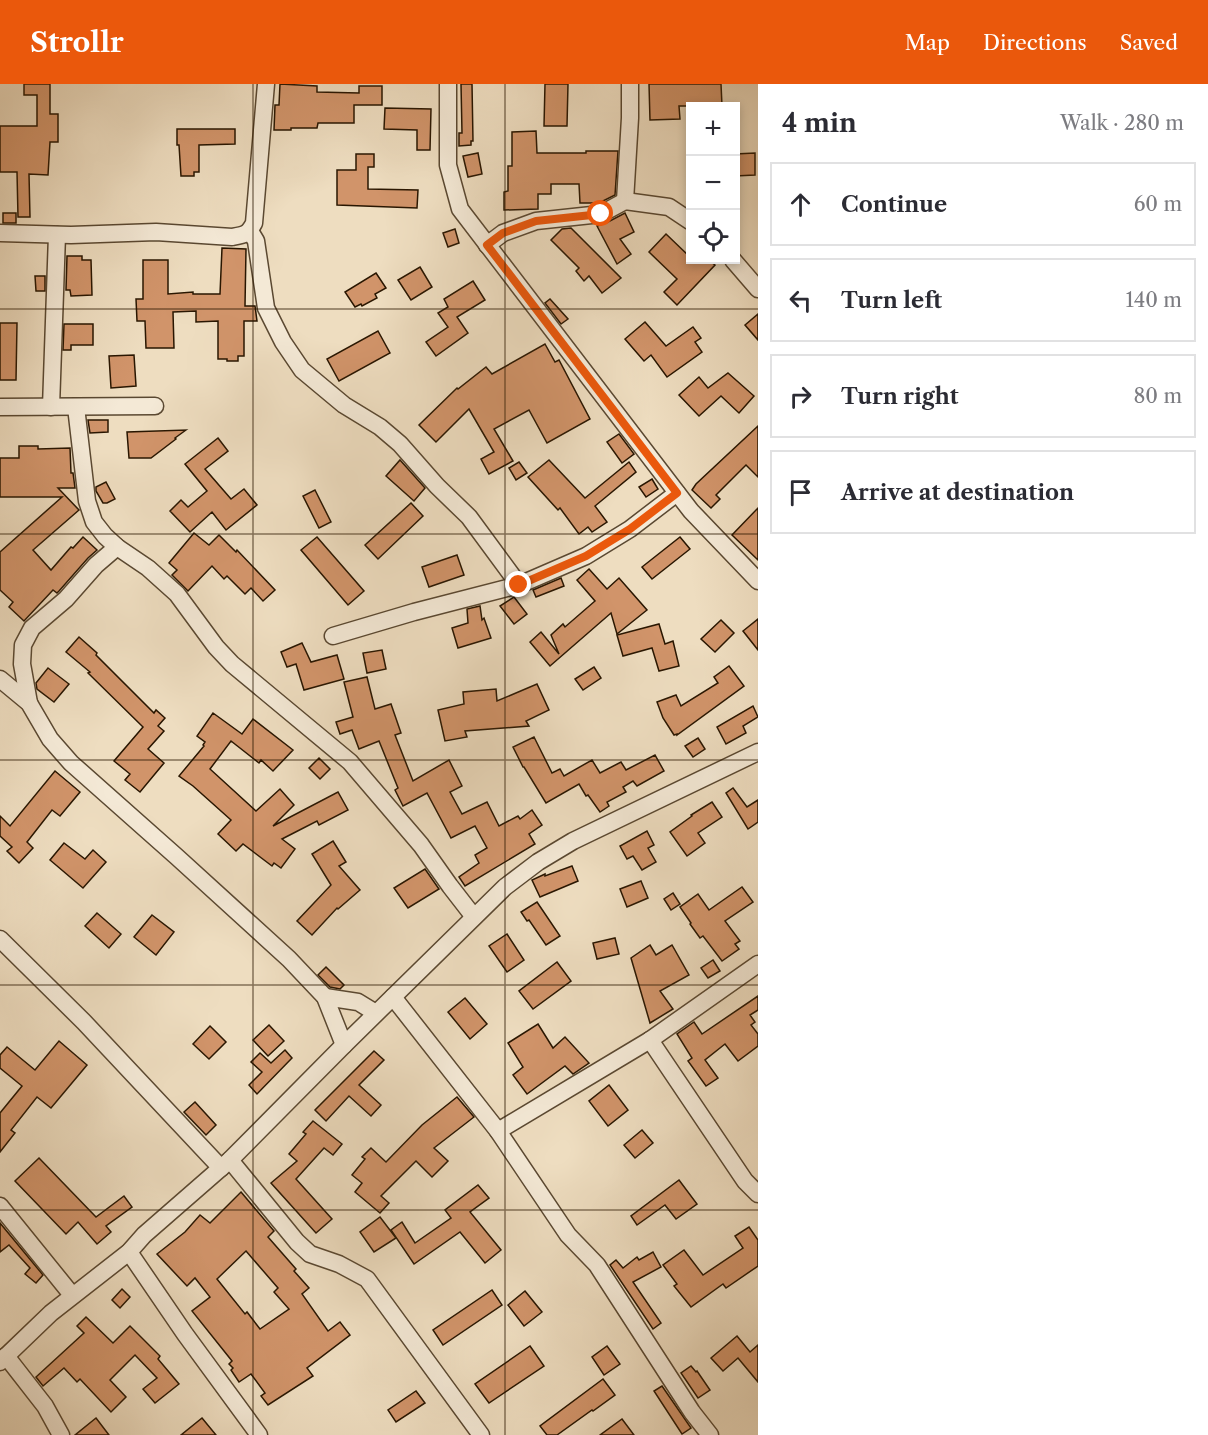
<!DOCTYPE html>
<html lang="en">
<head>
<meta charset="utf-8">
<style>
	:root { --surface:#fff; --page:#f2f2f3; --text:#2b2b33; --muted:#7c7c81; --line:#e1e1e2; --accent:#ea580c }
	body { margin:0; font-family:"Libre Caslon Text",serif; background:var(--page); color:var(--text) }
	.controls { position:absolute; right:18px; top:18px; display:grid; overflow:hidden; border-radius:0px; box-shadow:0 3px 9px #0003 }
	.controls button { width:54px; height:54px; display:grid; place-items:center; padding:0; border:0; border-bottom:2px solid var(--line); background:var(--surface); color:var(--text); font:30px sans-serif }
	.stop { position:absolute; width:18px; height:18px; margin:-14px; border:4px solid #ea580c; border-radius:50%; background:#fff }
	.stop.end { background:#ea580c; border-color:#fff; box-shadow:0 2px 6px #0008 }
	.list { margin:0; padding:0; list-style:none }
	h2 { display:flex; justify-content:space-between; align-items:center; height:78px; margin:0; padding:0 24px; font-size:26px }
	h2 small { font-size:20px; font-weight:400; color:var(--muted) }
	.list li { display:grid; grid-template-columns:39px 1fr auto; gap:18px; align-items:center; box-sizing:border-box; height:84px; margin:0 12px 12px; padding:0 12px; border:2px solid var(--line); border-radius:0px }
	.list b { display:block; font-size:22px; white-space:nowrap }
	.list em { font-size:20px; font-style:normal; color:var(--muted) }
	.icon { flex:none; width:33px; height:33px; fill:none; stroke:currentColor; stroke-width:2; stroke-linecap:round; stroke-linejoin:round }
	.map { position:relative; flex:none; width:758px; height:1351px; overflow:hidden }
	header { display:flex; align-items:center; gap:36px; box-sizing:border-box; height:84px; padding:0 30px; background:var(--accent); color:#fff }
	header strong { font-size:28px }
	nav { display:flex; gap:33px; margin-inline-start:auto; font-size:21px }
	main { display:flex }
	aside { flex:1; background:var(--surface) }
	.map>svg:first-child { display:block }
	.building { fill:#d1946a; stroke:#291601; stroke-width:1.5; fill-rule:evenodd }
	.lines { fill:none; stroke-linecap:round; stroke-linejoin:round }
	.minor-casing { stroke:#5a4831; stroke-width:19 }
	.minor { stroke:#f4e9d6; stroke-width:16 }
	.route { stroke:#ea580c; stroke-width:8 }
	.grid { fill:none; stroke:#291601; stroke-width:1.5; stroke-opacity:0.55 }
</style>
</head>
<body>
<header>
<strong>Strollr</strong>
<nav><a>Map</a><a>Directions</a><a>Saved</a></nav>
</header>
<main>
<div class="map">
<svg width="758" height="1351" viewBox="0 0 758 1351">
	<rect width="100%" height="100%" fill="#eeddc0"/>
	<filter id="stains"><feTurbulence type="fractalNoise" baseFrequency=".00333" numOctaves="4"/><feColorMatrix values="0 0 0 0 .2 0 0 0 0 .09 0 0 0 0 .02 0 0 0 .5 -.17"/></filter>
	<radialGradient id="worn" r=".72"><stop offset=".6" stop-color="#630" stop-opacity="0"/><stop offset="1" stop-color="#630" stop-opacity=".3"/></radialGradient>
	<g class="building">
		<polygon points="24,0 50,0 50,30 58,30 58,58 50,58 48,91 29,90 30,133 18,133 17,88 0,88 0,42 37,42 37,11 24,11"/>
		<polygon points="280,0 317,2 317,8 359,9 359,2 382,2 382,21 354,21 354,39 318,39 317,44 291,44 291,46 274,46 275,21 279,21"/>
		<polygon points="461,0 472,0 473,57 471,57 471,61 459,62 459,49 462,49"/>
		<polygon points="545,0 568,0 567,42 544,42"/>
		<polygon points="649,0 721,0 722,22 679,22 680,35 650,36"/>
		<polygon points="385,24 431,25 430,66 417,66 417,46 384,45"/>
		<polygon points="177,45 235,45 235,60 199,61 199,88 194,88 194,92 181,92 179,61 177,61"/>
		<polygon points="536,47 537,69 586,69 586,67 618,67 615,111 599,119 580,119 579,100 551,100 551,110 538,110 538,125 504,126 504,108 508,107 508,82 512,82 512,48"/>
		<polygon points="478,69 482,90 468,93 463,72"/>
		<polygon points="755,69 755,91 735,92 735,70"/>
		<polygon points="356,70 374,70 374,83 368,83 368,105 418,106 417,124 337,121 337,86 356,86"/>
		<rect x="3" y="129" width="13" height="10"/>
		<polygon points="625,129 634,148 620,155 631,170 617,180 597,142 606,139"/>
		<polygon points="571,144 621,194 602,209 589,192 584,197 576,187 579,184 551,156 562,145"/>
		<polygon points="455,145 459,159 448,163 443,149"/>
		<polygon points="666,150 690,173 690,176 708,176 715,181 677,221 664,208 677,195 649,168"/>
		<polygon points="222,164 246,165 245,222 255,222 257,237 244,237 244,272 238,272 238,277 227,277 227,275 218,275 218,237 196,238 196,227 173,228 174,264 146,264 145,237 137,237 136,215 143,215 143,176 168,176 168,210 193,208 193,210 220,210"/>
		<polygon points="67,172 82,172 82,176 91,176 92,211 71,212 70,206 66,206"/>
		<polygon points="420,183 432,203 411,216 398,196"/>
		<polygon points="376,189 386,204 375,210 377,214 362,222 361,220 355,223 345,208"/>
		<polygon points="35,192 45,192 45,207 36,207"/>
		<polygon points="473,197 485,216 457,233 468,249 436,272 426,258 448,243 438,229 448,223 444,215"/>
		<polygon points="550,215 568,235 561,240 545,219"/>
		<polygon points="758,230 758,256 745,241"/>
		<polygon points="645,238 666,262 693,243 701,254 695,258 702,268 667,293 651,271 644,277 625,255"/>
		<polygon points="0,239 17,239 16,296 0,296"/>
		<polygon points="64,240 93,240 93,261 71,261 71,266 63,266"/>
		<polygon points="378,247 390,269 339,297 327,275"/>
		<polygon points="545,260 555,278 559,276 590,335 547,359 529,326 494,345 513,377 489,390 481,375 494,368 469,325 436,358 419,341 457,304 458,305 486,283 492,290"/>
		<polygon points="134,271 136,302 111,304 109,272"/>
		<polygon points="728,289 754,312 739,329 721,312 699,332 679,311 699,293 708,304"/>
		<polygon points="88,336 108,336 108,348 90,349"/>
		<polygon points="758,342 758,393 746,381 716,411 720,415 711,424 692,406 696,400"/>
		<polygon points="186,346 175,354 176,355 151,374 129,374 127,348"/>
		<polygon points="619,350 634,370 622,379 607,358"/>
		<polygon points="218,354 228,367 205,385 231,415 244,405 257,421 226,446 212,428 190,448 170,427 181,416 188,423 207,407 185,380"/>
		<polygon points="19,362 38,362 38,365 70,364 71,389 73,389 75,404 58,404 79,426 33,466 51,486 71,463 73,464 83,453 97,466 88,474 59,507 57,509 53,506 24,537 9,523 13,518 0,506 0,468 62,413 0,413 0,374 19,374"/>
		<polygon points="400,376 425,404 414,417 386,392"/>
		<polygon points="549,376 585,414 629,378 636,388 595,422 607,438 592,448 588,443 579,450 560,424 558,426 528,393"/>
		<polygon points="519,378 527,389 516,396 509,384"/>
		<polygon points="652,395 658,405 646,413 639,403"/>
		<polygon points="106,398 115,415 107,419 103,419 96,407 96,403"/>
		<polygon points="315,406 331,438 319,444 303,412"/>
		<polygon points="411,419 423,432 378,475 365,461"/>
		<polygon points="758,424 758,476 732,451"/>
		<polygon points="194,449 209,461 219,451 236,468 237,466 275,506 263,517 251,504 245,510 227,492 224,495 212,482 188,507 172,491 177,486 169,479"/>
		<polygon points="317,453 364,507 348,521 301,466"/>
		<polygon points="680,453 690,465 652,495 642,483"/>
		<polygon points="457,471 464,491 429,503 422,483"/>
		<polygon points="589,485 607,505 619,494 647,526 617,550 611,529 550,582 530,558 541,548 559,570 551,551 563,540 565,543 595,517 577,496"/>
		<polygon points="561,494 564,502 536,513 533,506"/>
		<polygon points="514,513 527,530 514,540 500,522"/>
		<polygon points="480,522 482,536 484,534 491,554 458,564 452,544 468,539 467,525"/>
		<polygon points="758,535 758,566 743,547"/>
		<polygon points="721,536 734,549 715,568 701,555"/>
		<polygon points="659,540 665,560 673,557 679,582 659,587 652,564 623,572 617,551"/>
		<polygon points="79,553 97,569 96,571 154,629 156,626 165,634 158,642 164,647 148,665 164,679 140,708 125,696 130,690 114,677 143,643 88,589 90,588 66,568"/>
		<polygon points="302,559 311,578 337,571 344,595 304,606 296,580 287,583 281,568"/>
		<polygon points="382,566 386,585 367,589 363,569"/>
		<polygon points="729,582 744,602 677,651 677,650 674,651 663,634 657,618 676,611 681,622 718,599 714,593"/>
		<polygon points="594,583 601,594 583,606 575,595"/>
		<polygon points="48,584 69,600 54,618 37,605 36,599"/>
		<polygon points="367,593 375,625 391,620 401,649 395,651 413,697 449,676 462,702 450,708 462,730 487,718 499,742 518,732 520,735 532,726 542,741 529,750 535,760 465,802 459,793 479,779 475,771 487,764 475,742 451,754 427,709 403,722 395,706 398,704 379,657 359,665 352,646 340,650 336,638 353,633 344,598"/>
		<polygon points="537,600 549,626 526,637 529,642 465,647 467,653 445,657 438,626 464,620 463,608 496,605 497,617"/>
		<polygon points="753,622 758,633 743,642 746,649 726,660 717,643"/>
		<polygon points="213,629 242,650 253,635 293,666 273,687 261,676 259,679 231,657 210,685 256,727 280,705 294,721 273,742 338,708 348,726 319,741 317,737 282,755 295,765 281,784 274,779 272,782 243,760 236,767 218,750 231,736 193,702 179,692 204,662 203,661 205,658 197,652"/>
		<polygon points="534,653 552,689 560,685 564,692 592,676 600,689 621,678 626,686 655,671 664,687 637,702 633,697 623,703 626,708 607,718 609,722 600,728 588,711 586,712 579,700 546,719 524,683 523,683 513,663"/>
		<polygon points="698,654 705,665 693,673 685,662"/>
		<polygon points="319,674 330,685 320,695 309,684"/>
		<polygon points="55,687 80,708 60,732 52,726 27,758 33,764 19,779 7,767 12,763 0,752 0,732 10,742"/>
		<polygon points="733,704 747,723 758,716 758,738 748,745 726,709"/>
		<polygon points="712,718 722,733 698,749 705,759 687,772 670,748 692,732 691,731"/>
		<polygon points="647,747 654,761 648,764 656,778 642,786 633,772 627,775 620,762"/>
		<polygon points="333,757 346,778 339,782 360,806 338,825 337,824 312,851 297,837 331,801 312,770"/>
		<polygon points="64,759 85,775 93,766 106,778 83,804 50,776"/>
		<polygon points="572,782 578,797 540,813 532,796 545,790 545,792"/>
		<polygon points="425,785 439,805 408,824 394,804"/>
		<polygon points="641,797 648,814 627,823 620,805"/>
		<polygon points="742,803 753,818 725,837 740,857 735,860 739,865 722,877 703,852 700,854 690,840 691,839 680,823 698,810 709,826"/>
		<polygon points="673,809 680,820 671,826 664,815"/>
		<polygon points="537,818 560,852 546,861 529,836 527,837 521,828"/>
		<polygon points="97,829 121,850 109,864 85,842"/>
		<polygon points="152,831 174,848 156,871 134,853"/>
		<polygon points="507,850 524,876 507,888 489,862"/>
		<polygon points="615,854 619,870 597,875 593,859"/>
		<polygon points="650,861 656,871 672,861 689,891 660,907 673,925 650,939 631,874"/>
		<polygon points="713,876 720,887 708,894 701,884"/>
		<polygon points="557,878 571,897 533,925 519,907"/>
		<polygon points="326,883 344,901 340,905 330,903 318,891"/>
		<polygon points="758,912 758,926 750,931 755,938 751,941 758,950 758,962 738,977 725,960 705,976 718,994 706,1002 688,977 692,974 677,950 694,938 702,950"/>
		<polygon points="465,914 487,940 470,955 448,928"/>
		<polygon points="538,940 553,964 565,953 589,979 573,990 565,982 527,1010 513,991 523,983 508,959"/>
		<polygon points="269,941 284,957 268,972 253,956"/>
		<polygon points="210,942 226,958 209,975 193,960"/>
		<polygon points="59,957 87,981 51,1024 37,1013 11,1046 15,1049 0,1068 0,1029 22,1002 0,984 0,971 7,963 35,986"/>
		<polygon points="285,966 292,974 257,1010 249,1001 262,988 251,978 260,969 271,979"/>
		<polygon points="374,967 384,976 359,1001 381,1021 371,1032 349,1012 326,1037 315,1026"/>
		<polygon points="609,1001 628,1026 608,1042 589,1017"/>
		<polygon points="457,1013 474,1033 434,1064 448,1077 432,1093 416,1077 381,1112 389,1119 380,1129 355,1108 362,1099 352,1091 365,1075 362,1073 371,1064 386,1078 422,1041"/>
		<polygon points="195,1018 216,1041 206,1051 184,1028"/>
		<polygon points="313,1037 342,1060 333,1071 324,1064 296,1095 332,1135 316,1149 271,1099 297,1077 289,1070 306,1050 303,1048"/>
		<polygon points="642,1046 653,1059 635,1074 624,1061"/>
		<polygon points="39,1074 96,1133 124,1112 132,1123 106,1142 111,1148 97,1160 78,1138 66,1150 15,1097"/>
		<polygon points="679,1096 697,1120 676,1135 665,1121 637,1141 631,1132"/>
		<polygon points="478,1101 489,1114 470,1128 501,1166 485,1179 460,1148 414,1180 391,1146 402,1138 415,1159 451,1134 445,1126"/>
		<path d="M241 1108 274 1147 268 1153 296 1185 294 1187 309 1204 302 1210 328 1247 340 1238 350 1251 307 1284 313 1292 268 1321 261 1312 265 1309 251 1290 239 1298 231 1286 233 1284 229 1280 232 1277 192 1227 210 1213 195 1194 187 1202 157 1170 185 1148 200 1131 210 1139ZM246 1167 278 1204 274 1208 289 1225 260 1245 247 1228 245 1230 217 1195Z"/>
		<polygon points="380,1133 396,1154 374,1168 360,1148"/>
		<polygon points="0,1139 43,1191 36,1199 25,1190 30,1184 9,1161 0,1168"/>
		<polygon points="749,1143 758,1156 758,1182 726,1204 723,1200 691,1223 674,1202 677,1200 663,1181 684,1166 703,1191 743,1164 735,1152"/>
		<polygon points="653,1168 661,1183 633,1198 661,1239 653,1245 610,1181 616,1176 623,1184 637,1173 639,1176"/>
		<polygon points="122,1205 130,1213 120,1224 112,1216"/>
		<polygon points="492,1206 502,1221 443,1261 433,1246"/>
		<polygon points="525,1207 542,1228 524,1242 508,1221"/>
		<polygon points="86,1233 113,1259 130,1242 160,1272 158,1275 179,1300 155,1319 143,1305 157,1294 135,1271 110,1296 126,1313 111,1328 80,1295 77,1298 64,1284 43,1302 36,1293 84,1249 77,1242"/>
		<polygon points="737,1252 750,1268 758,1261 758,1298 738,1274 723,1287 711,1274"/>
		<polygon points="530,1262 544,1282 489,1319 475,1300"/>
		<polygon points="607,1262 620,1280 604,1291 592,1273"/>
		<polygon points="691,1282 696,1288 697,1287 710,1306 698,1314 681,1289"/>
		<polygon points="603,1295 615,1311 593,1327 592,1326 557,1351 547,1351 540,1342"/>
		<polygon points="662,1302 691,1344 682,1350 654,1307"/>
		<polygon points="416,1307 425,1319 396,1338 388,1326"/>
		<polygon points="96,1334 109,1351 75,1351"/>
		<polygon points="202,1334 216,1351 181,1351"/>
		<polygon points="622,1335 634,1351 600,1351"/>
	</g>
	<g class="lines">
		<g class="minor-casing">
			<g id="minor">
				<polyline points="448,0 448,81 460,125 691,427 758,497"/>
				<polyline points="625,117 630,34 630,0"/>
				<polyline points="250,147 256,157 266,224 283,258 302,286 344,321 380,343 400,360 437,402 469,433 519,501"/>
				<path d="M0 149 71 151 156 148 232 153C244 151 248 151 254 139L266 0"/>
				<polyline points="487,161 503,149 536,137 601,130 625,117 669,123 690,137"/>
				<polyline points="733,176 758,205"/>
				<polyline points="0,323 155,322"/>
				<polyline points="51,323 57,151"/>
				<polyline points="76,323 87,417 94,438 105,452 117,463 148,484 177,510 216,563 232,580 350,678 421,761 450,802 474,833"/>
				<polyline points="333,552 414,528 519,501 586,472 630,445 677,409"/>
				<polyline points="0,595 29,619 50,655 71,679 177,773 289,875 325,913 344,961"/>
				<polyline points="29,619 22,580 23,561 32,544 66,515 96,481 117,463"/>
				<polyline points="0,855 84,938 221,1084"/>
				<polyline points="325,913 358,918 376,929"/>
				<polyline points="393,913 498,1047 568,1151 597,1181 692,1328 710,1351"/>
				<polyline points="650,956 745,1097 758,1110"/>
				<polyline points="498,1047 650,956 758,880"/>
				<polyline points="230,1076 297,1158 310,1170 339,1180 367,1195 481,1351"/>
				<polyline points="0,1122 72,1211"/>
				<polyline points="129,1168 185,1250 259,1351"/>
				<polyline points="6,1272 45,1322 61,1351"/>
				<polyline points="0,1278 51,1229 129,1168 144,1151 230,1076 344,961 505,803 538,778 573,757 758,668"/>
			</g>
		</g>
		<use href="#minor" class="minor"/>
	</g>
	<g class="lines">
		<polyline class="route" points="519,501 586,472 630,445 677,409 487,161 503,149 536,137 601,130"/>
	</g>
	<path class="grid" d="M253 0V1351M505 0V1351M0 225H758M0 450H758M0 676H758M0 901H758M0 1126H758"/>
	<rect width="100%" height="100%" filter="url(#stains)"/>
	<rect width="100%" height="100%" fill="url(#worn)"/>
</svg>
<div class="controls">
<button>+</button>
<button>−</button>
<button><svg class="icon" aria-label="locate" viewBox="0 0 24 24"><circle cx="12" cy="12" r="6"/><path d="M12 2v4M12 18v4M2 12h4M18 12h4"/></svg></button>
</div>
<div class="stop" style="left:601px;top:130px"></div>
<div class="stop end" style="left:519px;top:501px"></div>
</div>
<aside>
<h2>4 min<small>Walk · 280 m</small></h2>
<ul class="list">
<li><svg class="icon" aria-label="ahead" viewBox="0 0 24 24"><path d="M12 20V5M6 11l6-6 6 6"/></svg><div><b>Continue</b></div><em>60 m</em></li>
<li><svg class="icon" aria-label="left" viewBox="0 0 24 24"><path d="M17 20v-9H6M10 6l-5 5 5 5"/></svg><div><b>Turn left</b></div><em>140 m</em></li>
<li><svg class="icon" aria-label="right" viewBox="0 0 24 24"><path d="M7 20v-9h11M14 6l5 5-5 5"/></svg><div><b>Turn right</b></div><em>80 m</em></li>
<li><svg class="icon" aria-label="arrive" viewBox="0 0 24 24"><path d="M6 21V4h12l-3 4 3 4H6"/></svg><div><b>Arrive at destination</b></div></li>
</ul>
</aside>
</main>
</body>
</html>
